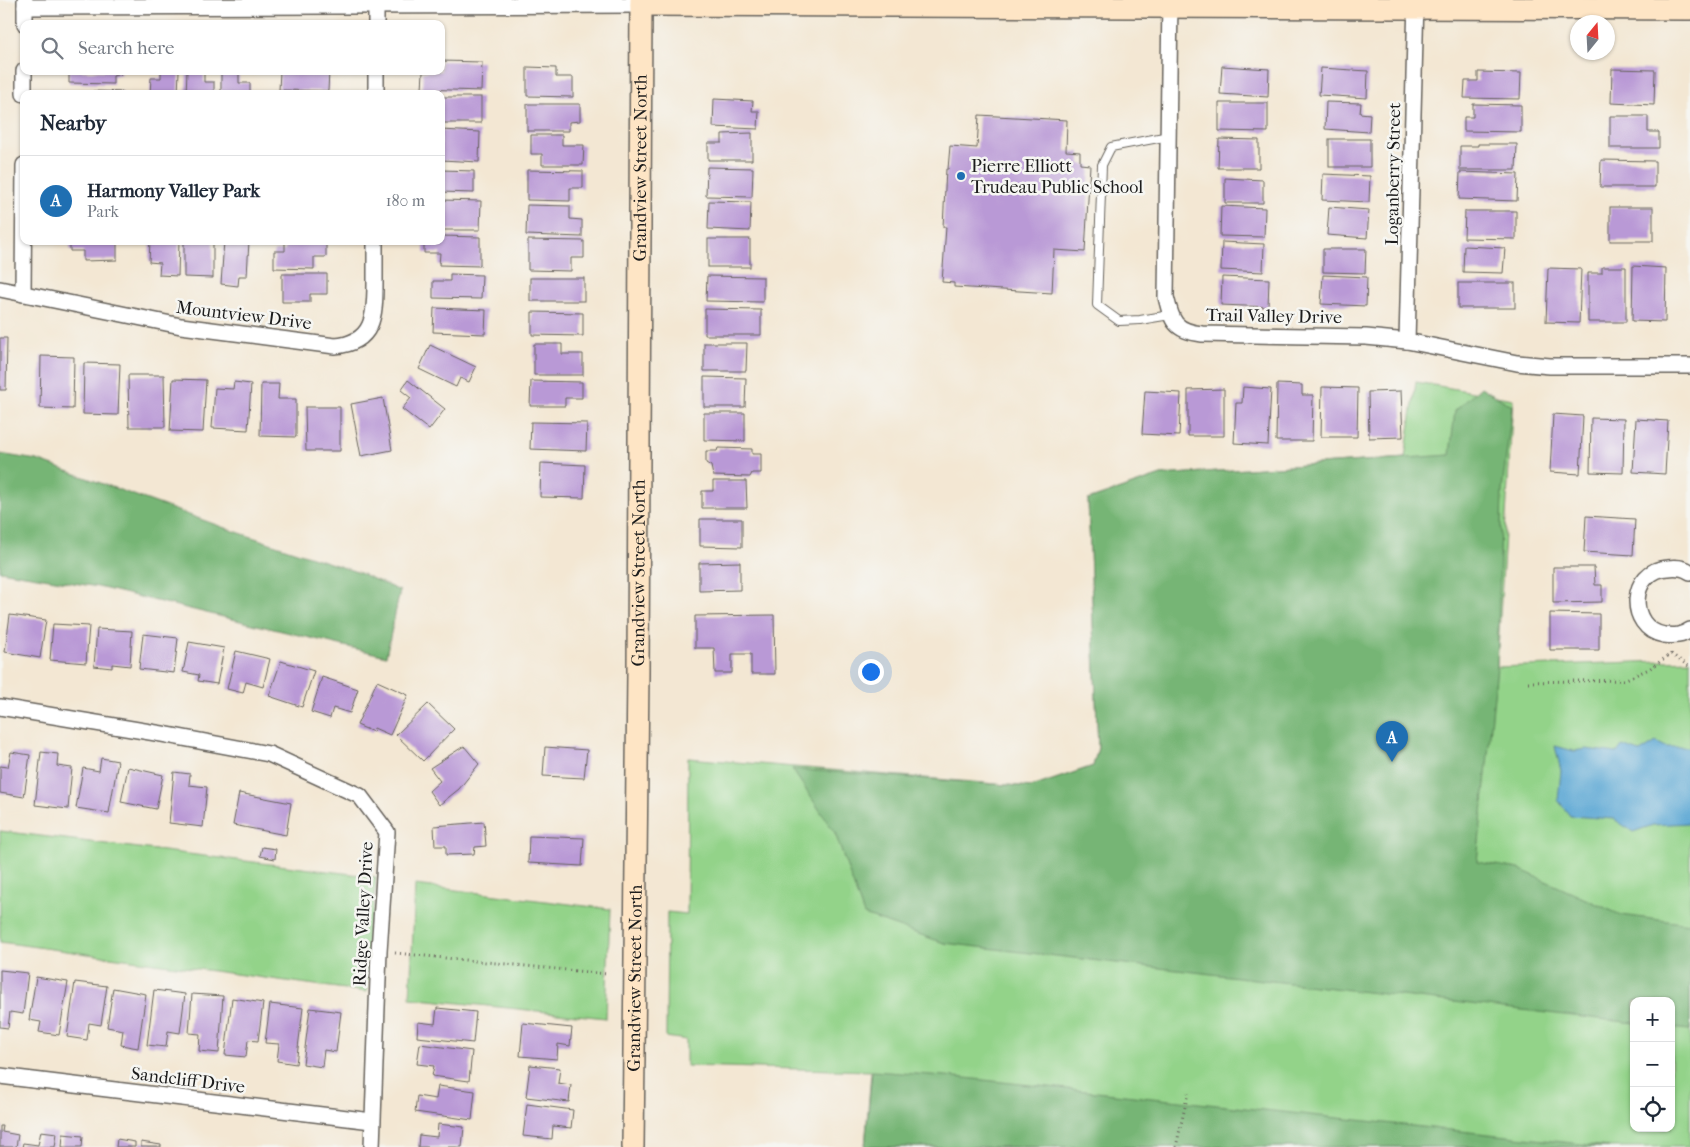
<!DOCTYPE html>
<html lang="en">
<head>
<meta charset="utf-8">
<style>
	:root { --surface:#fff; --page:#f6f6f7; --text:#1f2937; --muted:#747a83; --line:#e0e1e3; --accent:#1f6fb2 }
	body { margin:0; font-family:"IM FELL French Canon",serif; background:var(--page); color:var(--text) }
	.controls { position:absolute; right:15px; bottom:15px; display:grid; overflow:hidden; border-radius:10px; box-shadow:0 1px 4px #0004 }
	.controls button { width:45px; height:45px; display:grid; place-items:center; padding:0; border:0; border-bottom:1px solid var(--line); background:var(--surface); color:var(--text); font:25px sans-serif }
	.compass { position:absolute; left:1570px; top:15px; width:45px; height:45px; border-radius:50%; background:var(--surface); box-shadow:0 1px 4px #0004; rotate:18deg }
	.you { position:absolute; left:870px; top:671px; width:18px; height:18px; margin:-12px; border:4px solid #fff; border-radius:50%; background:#1a73e8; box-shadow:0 0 0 8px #1a73e833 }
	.badge { display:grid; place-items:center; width:32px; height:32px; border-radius:50%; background:var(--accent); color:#fff; font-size:16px; font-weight:700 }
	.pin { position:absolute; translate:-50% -41px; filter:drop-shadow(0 1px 2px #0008) }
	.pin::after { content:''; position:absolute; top:26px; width:18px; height:15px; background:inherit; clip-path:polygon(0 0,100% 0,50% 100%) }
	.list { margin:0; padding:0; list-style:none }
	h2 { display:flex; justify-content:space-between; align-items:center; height:65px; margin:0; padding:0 20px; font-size:21px }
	h2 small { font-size:16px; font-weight:400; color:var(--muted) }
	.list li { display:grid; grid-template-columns:32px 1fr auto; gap:15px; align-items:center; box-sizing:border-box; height:90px; padding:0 20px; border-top:1px solid var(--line) }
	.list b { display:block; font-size:19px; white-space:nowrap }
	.list p { margin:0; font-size:16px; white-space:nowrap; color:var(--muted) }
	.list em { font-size:16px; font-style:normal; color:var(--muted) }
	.icon { flex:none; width:28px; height:28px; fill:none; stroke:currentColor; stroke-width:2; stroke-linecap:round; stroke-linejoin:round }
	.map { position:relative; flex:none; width:1690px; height:1147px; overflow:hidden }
	.search { position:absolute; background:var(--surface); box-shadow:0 1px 4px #0004; left:20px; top:20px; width:425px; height:55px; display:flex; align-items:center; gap:12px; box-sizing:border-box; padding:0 18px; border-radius:10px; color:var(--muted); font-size:19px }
	.panel { position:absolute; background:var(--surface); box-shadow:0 1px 4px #0004; left:20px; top:90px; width:425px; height:155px; border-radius:10px }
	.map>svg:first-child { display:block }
	.green { fill:#93d389; stroke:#587852; fill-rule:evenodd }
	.forest { fill:#76b575; stroke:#496848 }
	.water { fill:#5ca7d4; stroke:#3c6278 }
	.building { fill:#b999d6 }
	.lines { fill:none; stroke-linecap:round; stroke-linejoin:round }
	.lane-casing { stroke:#67635c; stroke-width:10 }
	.street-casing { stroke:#67635c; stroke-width:18 }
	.secondary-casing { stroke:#67635c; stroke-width:24 }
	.path { stroke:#67635c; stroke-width:3; stroke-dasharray:1 4; stroke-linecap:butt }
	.lane { stroke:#fff; stroke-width:8 }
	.street { stroke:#fff; stroke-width:15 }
	.secondary { stroke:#fee5c5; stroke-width:21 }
	.poi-dot { fill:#1f6fb2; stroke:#f6f6f2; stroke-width:2 }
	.labels { text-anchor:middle; stroke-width:5; stroke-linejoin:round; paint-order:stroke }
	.poi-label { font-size:18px; fill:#1c1c1c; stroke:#f6f6f2; text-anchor:start }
	.street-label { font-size:18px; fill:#1c1c1c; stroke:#f6f6f2 }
</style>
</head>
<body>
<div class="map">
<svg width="1690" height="1147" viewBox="0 0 1690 1147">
	<rect width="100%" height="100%" fill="#f6f6f2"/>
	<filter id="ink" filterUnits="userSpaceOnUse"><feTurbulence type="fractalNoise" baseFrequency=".02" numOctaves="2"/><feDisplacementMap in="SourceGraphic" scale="10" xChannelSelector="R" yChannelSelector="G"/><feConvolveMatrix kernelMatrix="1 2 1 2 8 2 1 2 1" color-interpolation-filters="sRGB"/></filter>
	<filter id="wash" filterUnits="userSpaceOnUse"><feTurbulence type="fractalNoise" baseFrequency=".0096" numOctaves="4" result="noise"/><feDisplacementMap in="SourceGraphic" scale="20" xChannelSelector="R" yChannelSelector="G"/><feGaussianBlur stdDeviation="1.12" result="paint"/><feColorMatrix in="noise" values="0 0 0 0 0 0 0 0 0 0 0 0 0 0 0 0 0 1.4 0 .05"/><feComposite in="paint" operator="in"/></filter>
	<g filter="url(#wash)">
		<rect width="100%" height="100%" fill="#f3e7d3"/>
		<g class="green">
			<path d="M1416 382 1513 399 1497 667 1690 660V1147H865L871 1071 686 1066V1040L666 1037 667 912 687 914 688 758 1032 787 1093 766 1098 748 1088 500 1161 475 1405 458ZM1634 1001H1671V1128H1634Z"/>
			<polygon points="0,831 376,877 367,992 0,942"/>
			<polygon points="415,885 610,909 606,1018 410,998"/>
		</g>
		<g class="forest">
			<polygon points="1481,387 1512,406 1502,491 1497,667 1477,862 1519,869 1621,915 1690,924 1690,1030 1671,1028 1671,1001 1634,1001 1634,1023 944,943 864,915 835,833 792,769 1032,787 1093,766 1098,748 1088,500 1161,475 1450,455 1455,411"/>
			<polygon points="0,454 37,460 225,528 360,573 400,591 386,656 98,587 0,571"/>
			<polygon points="872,1071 946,1076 1609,1147 865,1147"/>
		</g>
		<polygon class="water" points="1656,742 1666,747 1690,747 1690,823 1653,825 1633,832 1614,819 1570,816 1558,800 1561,771 1555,746 1574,751 1586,749 1617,753 1622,746 1640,752"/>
		<g id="blocks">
			<g class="building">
				<polygon points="441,61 482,62 481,91 422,89 423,72 441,71"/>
				<polygon points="1222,66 1269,69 1268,97 1220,94"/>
				<polygon points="527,67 556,68 556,77 573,77 573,97 527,96"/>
				<polygon points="1321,68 1368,71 1367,98 1319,95"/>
				<polygon points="1612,69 1655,70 1654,105 1611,103"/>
				<polygon points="69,71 121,71 121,74 113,76 113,84 69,83"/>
				<polygon points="161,71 179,71 178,94 150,94 151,78 161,78"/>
				<polygon points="187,71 204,71 204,82 214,82 214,94 186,94"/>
				<polygon points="221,71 239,71 239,83 250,83 250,94 221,94"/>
				<polygon points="280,71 329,71 328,91 279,90"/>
				<polygon points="1478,72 1521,73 1520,99 1464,98 1465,81 1478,81"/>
				<polygon points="93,91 123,92 123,94 91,94"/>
				<rect x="441" y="97" width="40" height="26"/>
				<polygon points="714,99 753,101 752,111 759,111 758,129 713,127"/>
				<polygon points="1326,102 1361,103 1360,113 1370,114 1369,132 1325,129"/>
				<polygon points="1219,103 1268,103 1268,132 1219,131"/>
				<polygon points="527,104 580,104 580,121 569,122 569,131 527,131"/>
				<polygon points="1473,104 1521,105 1521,132 1464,131 1464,117 1473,117"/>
				<polygon points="979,115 1067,120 1066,151 1080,152 1080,164 1090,165 1085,252 1054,250 1052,293 954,287 954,283 942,282 946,227 943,227 946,169 948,169 950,146 977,148"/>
				<polygon points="1610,116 1648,116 1648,132 1659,132 1659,148 1610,148"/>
				<polygon points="441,130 480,132 479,162 441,160"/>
				<polygon points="752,133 752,160 708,160 708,143 722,143 722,134"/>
				<polygon points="531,135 562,135 562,145 584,145 583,165 542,165 542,154 531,154"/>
				<polygon points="1219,139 1259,140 1259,168 1218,168"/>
				<rect x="1329" y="139" width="41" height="28"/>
				<polygon points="1478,144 1517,144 1516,170 1460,170 1460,146 1478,146"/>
				<polygon points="1601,160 1655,161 1655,187 1600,187"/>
				<polygon points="707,167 753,168 752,197 706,196"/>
				<polygon points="441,170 474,171 474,193 441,192"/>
				<polygon points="527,170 583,171 583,188 570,188 570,201 527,200"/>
				<polygon points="1460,172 1518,174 1517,201 1459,199"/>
				<polygon points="1323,174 1370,176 1369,202 1322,200"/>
				<polygon points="1225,178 1263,180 1263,203 1225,203"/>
				<polygon points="441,200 481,201 480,230 441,230"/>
				<polygon points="709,201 751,202 750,231 708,229"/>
				<polygon points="527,205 570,206 570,219 582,220 582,237 526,235"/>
				<polygon points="1221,206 1265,208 1264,237 1220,236"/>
				<polygon points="1329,207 1369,210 1367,238 1327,235"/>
				<rect x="1610" y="207" width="43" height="34"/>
				<polygon points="1465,211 1516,211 1516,239 1464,238"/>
				<polygon points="441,236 480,237 480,266 439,265 440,253 424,253 424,241 441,241"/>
				<rect x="708" y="239" width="42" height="28"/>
				<polygon points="528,240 584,241 584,258 571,258 571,271 528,270"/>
				<polygon points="70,241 117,241 117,260 83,261 83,251 70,251"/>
				<polygon points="150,241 179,241 178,276 159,275 160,263 149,262"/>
				<polygon points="184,241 213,241 213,278 184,277"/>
				<polygon points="224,241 249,241 247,276 239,276 238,286 221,284"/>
				<polygon points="285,241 326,241 326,257 314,257 314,269 274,268 274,251 285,251"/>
				<polygon points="1222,242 1264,244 1263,272 1221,270"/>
				<polygon points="1464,246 1505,248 1503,273 1463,272"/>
				<polygon points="1323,249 1366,249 1365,273 1323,272"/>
				<polygon points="1633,266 1666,268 1665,322 1632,321"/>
				<polygon points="1602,267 1626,267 1626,322 1588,322 1588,273 1602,273"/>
				<polygon points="1548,268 1581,269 1579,323 1546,322"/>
				<polygon points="282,274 327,274 327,294 310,294 310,302 282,302"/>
				<polygon points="450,274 482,275 481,299 433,298 433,281 450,281"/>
				<polygon points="1323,275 1367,277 1366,306 1321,304"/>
				<polygon points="707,276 763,277 763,302 706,301"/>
				<polygon points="1222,277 1269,279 1268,307 1221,305"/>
				<rect x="530" y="278" width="54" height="23"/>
				<rect x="1458" y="283" width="57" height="25"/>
				<polygon points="434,308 486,310 485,334 433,332"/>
				<polygon points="705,309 761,310 761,335 705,335"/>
				<polygon points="532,312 583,313 583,336 532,335"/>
				<polygon points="0,338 7,338 6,390 0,390"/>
				<polygon points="704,343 747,343 746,371 704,371"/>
				<polygon points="534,344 562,344 562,354 583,354 583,375 534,375"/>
				<polygon points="430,345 476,367 469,382 460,378 456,387 419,369"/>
				<polygon points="41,356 74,357 73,409 40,408"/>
				<polygon points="84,363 120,364 118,415 83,414"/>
				<polygon points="128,375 164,375 165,427 129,427"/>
				<polygon points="704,377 746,378 745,407 704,407"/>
				<polygon points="173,379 206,380 203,432 170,431"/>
				<polygon points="408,380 445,409 429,430 402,409 411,398 401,390"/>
				<polygon points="531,381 582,382 582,398 565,398 565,406 530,406"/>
				<polygon points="234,382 251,384 248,430 212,428 215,388 233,389"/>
				<polygon points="261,384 279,384 278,399 296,399 296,437 260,436"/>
				<polygon points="1277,384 1302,385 1302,395 1313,395 1312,441 1276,441"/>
				<polygon points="1243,387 1271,389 1268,445 1234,443 1236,403 1242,403"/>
				<polygon points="1322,387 1358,388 1357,437 1321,437"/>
				<polygon points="1224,389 1224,436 1188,436 1188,390"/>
				<polygon points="1145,391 1181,393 1179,436 1142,434"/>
				<polygon points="1401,391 1403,437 1369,438 1368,392"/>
				<polygon points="383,398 392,450 361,456 351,404"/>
				<polygon points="305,407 340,407 340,451 306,451"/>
				<polygon points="704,413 745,413 745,441 704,440"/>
				<polygon points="1553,414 1583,416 1580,474 1550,472"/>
				<polygon points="1591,418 1624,419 1623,473 1590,472"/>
				<polygon points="1636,419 1668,421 1665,474 1633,472"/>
				<polygon points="531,422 587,423 586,451 530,449"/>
				<polygon points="718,448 752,449 752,454 761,454 761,473 752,473 750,477 713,476 711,466 706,463 706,451 717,451"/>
				<polygon points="541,463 585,465 584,498 540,497"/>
				<polygon points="713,481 746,481 747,508 702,508 702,491 713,491"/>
				<polygon points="1586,516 1635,519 1633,555 1584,552"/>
				<polygon points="700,519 742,519 742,547 700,546"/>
				<polygon points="740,562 740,590 699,591 699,563"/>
				<polygon points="1553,567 1594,567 1595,585 1602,585 1602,602 1553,603"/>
				<polygon points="1550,613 1599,614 1599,650 1550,650"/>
				<polygon points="10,615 46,620 40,658 5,652"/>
				<polygon points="774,615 775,674 751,674 751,654 732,654 732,673 715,673 714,648 695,648 695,616"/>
				<polygon points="53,624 89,626 86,663 50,660"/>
				<polygon points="97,629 132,631 130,666 112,664 112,668 94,666"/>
				<polygon points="143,634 178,638 174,673 139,669"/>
				<polygon points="189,642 224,648 217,684 198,681 199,675 183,672"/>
				<polygon points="236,651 270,659 263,687 246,682 243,693 227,689"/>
				<polygon points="281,661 314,671 302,707 269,696"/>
				<polygon points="322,677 358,689 350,713 333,708 330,718 311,712"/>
				<polygon points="377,681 408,695 390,735 374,728 373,732 357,725"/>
				<polygon points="428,704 454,729 423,761 396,735"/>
				<polygon points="464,746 479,764 459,789 439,805 429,791 440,781 430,768"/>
				<polygon points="545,747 587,750 584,778 543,776"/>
				<polygon points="11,752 30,755 24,797 0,793 0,766 8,767"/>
				<polygon points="41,752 58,754 57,766 72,768 68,809 35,805"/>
				<polygon points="101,758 118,761 109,813 76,808 83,768 99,771"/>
				<polygon points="128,767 163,775 156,809 121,802"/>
				<polygon points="174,772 190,774 189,785 207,787 203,827 169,823"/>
				<polygon points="239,793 291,803 286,835 233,825"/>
				<polygon points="484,822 486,846 475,847 474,854 446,855 446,846 435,846 434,826"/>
				<polygon points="529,836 584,838 582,866 528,863"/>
				<polygon points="262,847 276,849 275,859 260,856"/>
				<polygon points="0,970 28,973 23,1014 10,1012 8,1028 0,1027"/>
				<polygon points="36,977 68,982 59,1035 39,1032 41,1022 29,1020"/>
				<polygon points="75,982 107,986 101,1025 89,1023 87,1040 67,1037"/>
				<polygon points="113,988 146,994 138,1048 121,1045 123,1030 107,1027"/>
				<polygon points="154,990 185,994 180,1033 168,1031 166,1047 147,1045"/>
				<polygon points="192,994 223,996 219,1053 199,1051 200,1034 189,1033"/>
				<polygon points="232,998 263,1003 258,1041 248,1040 246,1057 225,1055"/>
				<polygon points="270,1004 303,1008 296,1064 277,1061 279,1044 265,1043"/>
				<polygon points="310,1008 341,1012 336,1052 324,1050 322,1067 303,1064"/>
				<polygon points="437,1008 476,1012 473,1043 417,1037 418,1022 435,1024"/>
				<polygon points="523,1023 572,1028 570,1046 558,1044 557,1059 520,1056"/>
				<polygon points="420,1044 472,1051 469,1081 432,1076 434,1066 417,1064"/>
				<polygon points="530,1065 560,1068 558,1083 571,1085 569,1102 526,1097"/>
				<polygon points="438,1086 475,1091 472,1120 415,1112 417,1096 436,1099"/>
				<polygon points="527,1104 573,1110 571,1128 553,1126 552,1139 523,1136"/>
				<polygon points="438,1124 464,1127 462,1147 418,1147 419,1135 437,1137"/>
				<polygon points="0,1126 3,1126 2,1132 18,1135 16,1147 0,1147"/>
				<polygon points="41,1131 57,1133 55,1147 22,1147 23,1143 38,1145"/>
				<polygon points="63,1134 83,1136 82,1147 62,1147"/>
				<polygon points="117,1139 135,1142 135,1147 116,1147"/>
				<polygon points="141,1142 161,1145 161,1147 141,1147"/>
			</g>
		</g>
	</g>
	<g filter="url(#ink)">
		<use href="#blocks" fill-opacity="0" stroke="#67635c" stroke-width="1"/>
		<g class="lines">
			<g class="lane-casing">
				<polyline id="lane" points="1169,136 1111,147 1102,165 1097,305 1119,321 1140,320 1170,315"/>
			</g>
			<g class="street-casing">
				<g id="street">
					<path d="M1170 0 1166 297C1172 322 1175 331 1202 334L1366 337 1407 341 1517 363 1550 366H1690"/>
					<polyline points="25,7 641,5"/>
					<polyline points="25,24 25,0"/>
					<polyline points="376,24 376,7"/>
					<polyline points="24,94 24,71"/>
					<polyline points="376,94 376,71"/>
					<path d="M0 289 181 326 335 346C374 343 375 315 375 284 375 270 375 255 375 241"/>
					<polyline points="23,294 24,165"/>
					<polyline points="1407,341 1416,0"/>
					<path d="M1690 572C1683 567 1675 567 1668 568 1629 569 1626 628 1664 635 1674 636 1682 636 1690 630"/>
					<polyline points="0,707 162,734 269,754 360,796 387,832 379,951 372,1147"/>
					<polyline points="0,1076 372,1121"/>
				</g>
			</g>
			<g class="secondary-casing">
				<g id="secondary">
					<polyline points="641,5 1690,9"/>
					<path id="s1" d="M633 1147 638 673 641 0"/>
				</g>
			</g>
			<g class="path">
				<polyline points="1671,654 1690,667"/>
				<polyline points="1528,682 1624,680 1649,669 1671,654 1671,652"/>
				<polyline points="395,953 607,974"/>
				<polyline points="1176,1147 1188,1093"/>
			</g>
			<use href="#lane" class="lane"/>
			<use href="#street" class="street"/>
			<use href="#secondary" class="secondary"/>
		</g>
	</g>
	<circle class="poi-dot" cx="961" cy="176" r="5"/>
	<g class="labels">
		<g class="poi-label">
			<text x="971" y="172">Pierre Elliott<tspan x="971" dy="21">Trudeau Public School</tspan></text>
		</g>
		<g class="street-label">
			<text dy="6" stroke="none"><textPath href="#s1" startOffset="979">Grandview Street North</textPath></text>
			<text transform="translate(1393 174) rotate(-89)" y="6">Loganberry Street</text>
			<text transform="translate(244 315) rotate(7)" y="6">Mountview Drive</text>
			<text transform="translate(1274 316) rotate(1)" y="6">Trail Valley Drive</text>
			<text dy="6" stroke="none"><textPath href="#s1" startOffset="574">Grandview Street North</textPath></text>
			<text transform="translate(363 914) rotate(-87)" y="6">Ridge Valley Drive</text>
			<text dy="6" stroke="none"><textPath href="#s1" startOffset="169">Grandview Street North</textPath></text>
			<text transform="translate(188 1080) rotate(7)" y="6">Sandcliff Drive</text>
		</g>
	</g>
</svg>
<div class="controls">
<button>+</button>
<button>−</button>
<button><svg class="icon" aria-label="locate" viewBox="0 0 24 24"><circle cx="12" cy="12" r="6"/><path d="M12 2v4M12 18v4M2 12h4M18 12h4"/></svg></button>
</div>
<svg class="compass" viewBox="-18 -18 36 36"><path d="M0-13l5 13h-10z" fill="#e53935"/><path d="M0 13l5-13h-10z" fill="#747a83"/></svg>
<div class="you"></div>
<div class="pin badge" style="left:1392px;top:762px">A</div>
<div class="search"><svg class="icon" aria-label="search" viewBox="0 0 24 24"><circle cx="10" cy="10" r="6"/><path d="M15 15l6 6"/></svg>Search here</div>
<section class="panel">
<h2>Nearby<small></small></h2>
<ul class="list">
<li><span class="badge">A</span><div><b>Harmony Valley Park</b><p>Park</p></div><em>180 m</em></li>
</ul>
</section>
</div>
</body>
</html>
